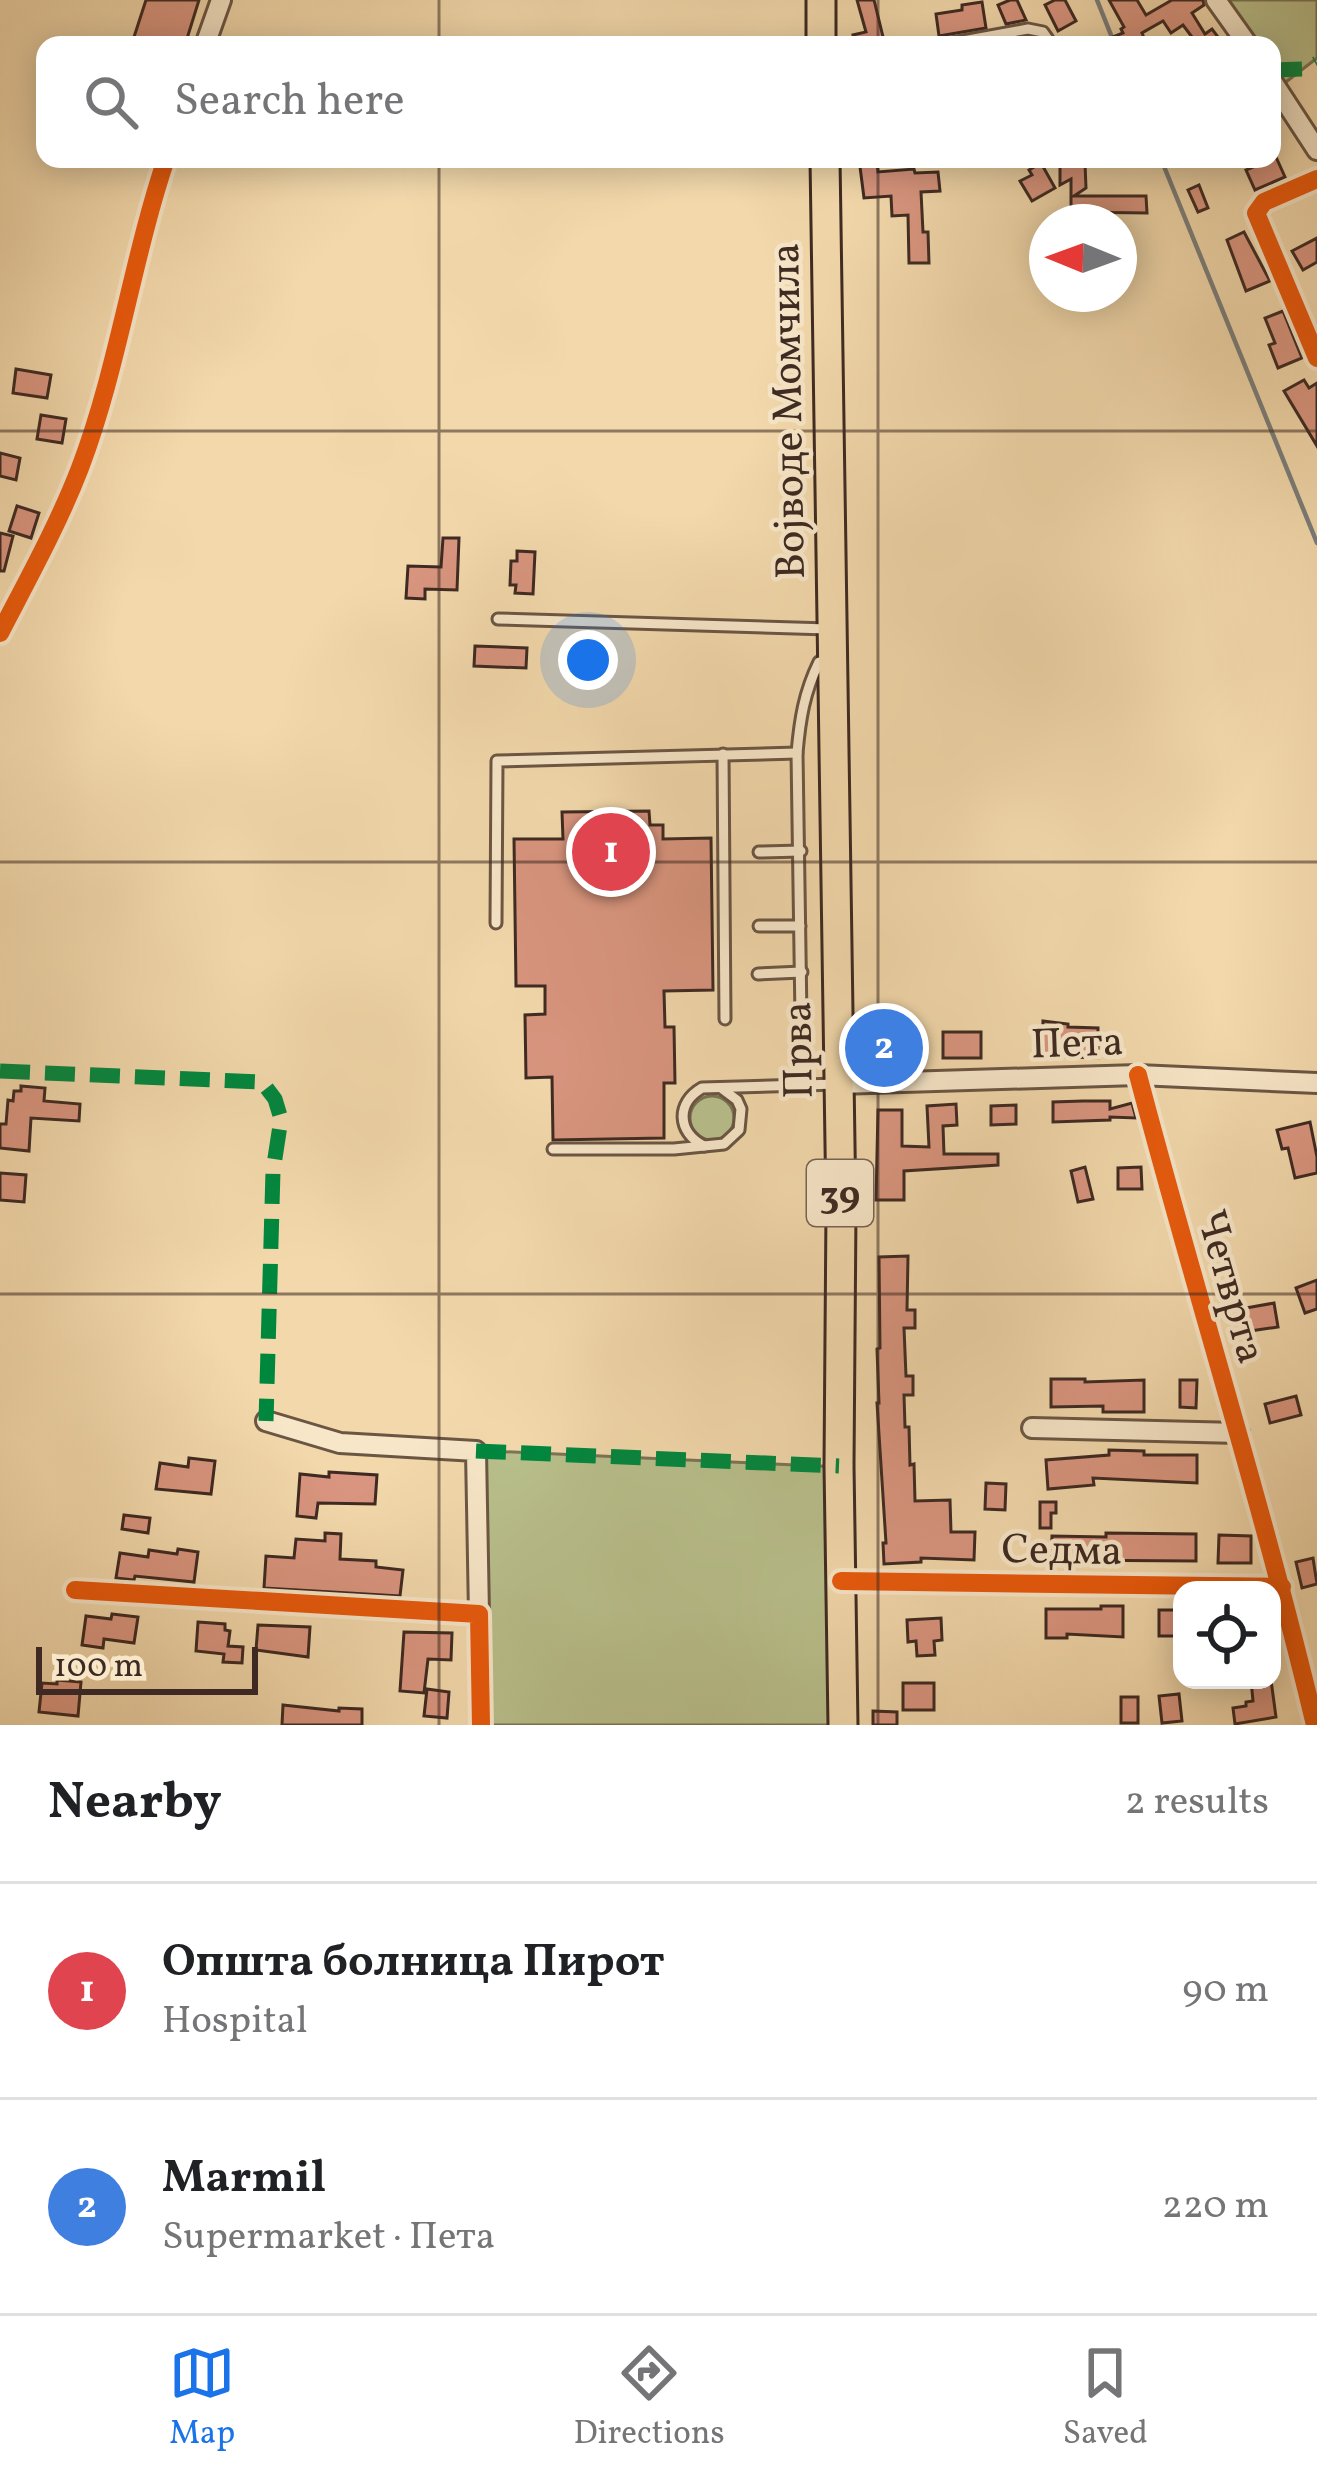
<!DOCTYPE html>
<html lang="en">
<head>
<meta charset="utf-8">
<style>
	:root { --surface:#fff; --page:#f6f6f6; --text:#202124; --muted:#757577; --line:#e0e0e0; --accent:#1a73e8 }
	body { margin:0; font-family:Vollkorn,serif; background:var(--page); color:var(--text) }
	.controls { position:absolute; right:36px; bottom:36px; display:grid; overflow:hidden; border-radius:24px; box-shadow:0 6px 30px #0003 }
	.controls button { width:108px; height:108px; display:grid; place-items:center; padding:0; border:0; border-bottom:3px solid var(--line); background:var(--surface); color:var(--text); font:60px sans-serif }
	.compass { position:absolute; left:1029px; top:204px; width:108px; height:108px; border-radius:50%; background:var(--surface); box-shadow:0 6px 30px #0003; rotate:271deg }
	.scale { position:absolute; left:36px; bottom:30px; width:222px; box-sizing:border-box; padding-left:12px; border:6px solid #3e2a22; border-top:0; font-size:33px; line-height:42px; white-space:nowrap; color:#3e2a22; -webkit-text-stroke:9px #f7e6c8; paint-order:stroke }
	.you { position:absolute; left:588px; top:660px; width:42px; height:42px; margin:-30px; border:9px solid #fff; border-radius:50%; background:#1a73e8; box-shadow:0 0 0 18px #1a73e833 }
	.badge { display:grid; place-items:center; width:78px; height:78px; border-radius:50%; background:var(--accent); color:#fff; font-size:39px; font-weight:700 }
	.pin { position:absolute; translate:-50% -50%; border:6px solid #fff; box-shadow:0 3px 12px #0006 }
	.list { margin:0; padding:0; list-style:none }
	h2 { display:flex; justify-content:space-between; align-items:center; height:156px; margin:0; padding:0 48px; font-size:51px }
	h2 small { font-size:39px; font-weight:400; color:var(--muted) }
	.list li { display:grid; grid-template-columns:78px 1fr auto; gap:36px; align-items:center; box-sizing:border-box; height:216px; padding:0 48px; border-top:3px solid var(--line) }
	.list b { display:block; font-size:45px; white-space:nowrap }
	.list p { margin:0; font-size:39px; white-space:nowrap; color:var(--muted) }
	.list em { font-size:39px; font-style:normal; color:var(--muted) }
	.icon { flex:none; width:66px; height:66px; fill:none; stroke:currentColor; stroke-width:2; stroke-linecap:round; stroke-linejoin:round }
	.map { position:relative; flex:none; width:1317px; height:1725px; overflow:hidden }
	.search { position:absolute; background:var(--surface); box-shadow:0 6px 30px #0003; left:36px; right:36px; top:36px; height:132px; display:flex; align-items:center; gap:30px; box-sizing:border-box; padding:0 42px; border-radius:24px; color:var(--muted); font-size:45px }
	.sheet { height:588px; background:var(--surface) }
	nav { display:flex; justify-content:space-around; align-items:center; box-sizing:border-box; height:168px; border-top:3px solid var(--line); background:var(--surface); font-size:33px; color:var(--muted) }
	nav a { display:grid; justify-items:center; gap:6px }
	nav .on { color:var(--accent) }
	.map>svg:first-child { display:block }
	.green { fill:#b8bf8b; stroke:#7b7456; stroke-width:3 }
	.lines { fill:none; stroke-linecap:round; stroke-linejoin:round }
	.stream { stroke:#7a7e7b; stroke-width:4.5 }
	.building { fill:#d9957f; stroke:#3e2a22; stroke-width:3 }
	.service-casing { stroke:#6b5644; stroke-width:15 }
	.minor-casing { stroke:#6b5644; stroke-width:24 }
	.primary-casing { stroke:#3e2a22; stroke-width:33 }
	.service { stroke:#f7e6c8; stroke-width:9 }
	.minor { stroke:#f7e6c8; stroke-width:18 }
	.primary { stroke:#f2d8ab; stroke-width:27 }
	.quiet { stroke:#00873e; stroke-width:15; stroke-dasharray:30 15; stroke-linecap:butt }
	.cycleway-casing { stroke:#f7e6c8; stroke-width:26 }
	.cycleway { stroke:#e8590c; stroke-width:18 }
	.grid { fill:none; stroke:#3e2a22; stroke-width:3; stroke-opacity:0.55 }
	.labels { text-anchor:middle; stroke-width:9; stroke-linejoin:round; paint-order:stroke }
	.shield { fill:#f7e6c8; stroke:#766254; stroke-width:3 }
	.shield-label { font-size:39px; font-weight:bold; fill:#3e2a22 }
	.street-label { font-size:42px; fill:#3e2a22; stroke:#f7e6c8 }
</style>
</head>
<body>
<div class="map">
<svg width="1317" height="1725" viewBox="0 0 1317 1725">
	<rect width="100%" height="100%" fill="#f2d8ab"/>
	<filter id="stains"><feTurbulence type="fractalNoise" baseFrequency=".00167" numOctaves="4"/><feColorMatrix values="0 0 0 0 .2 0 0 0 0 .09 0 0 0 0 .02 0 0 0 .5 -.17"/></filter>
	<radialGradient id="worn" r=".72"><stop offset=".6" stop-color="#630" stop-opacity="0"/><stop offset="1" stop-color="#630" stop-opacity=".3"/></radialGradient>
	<g class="green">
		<polygon points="1224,0 1317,0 1317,58 1282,85 1272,70 1272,45 1255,45"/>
		<circle cx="712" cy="1118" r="22"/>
		<polygon points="468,1450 841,1467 848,1725 479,1725"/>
	</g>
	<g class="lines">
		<g class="stream">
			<polyline points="1097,0 1115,45"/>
			<polyline points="1161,159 1317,543"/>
		</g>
	</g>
	<g class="building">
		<polygon points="146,0 199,0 185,45 148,45 133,40"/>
		<polygon points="857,0 874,0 885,45 855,45 853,35 866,32"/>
		<polygon points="1010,0 1017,0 1026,20 1006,24 998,5"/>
		<polygon points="1055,0 1065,0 1076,21 1058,31 1045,5"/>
		<polygon points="1109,0 1137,0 1146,15 1172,0 1203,0 1204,5 1192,13 1205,34 1212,29 1224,45 1190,45 1195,41 1183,25 1171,33 1163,21 1142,33 1147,45 1093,45 1123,33 1121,29 1124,27"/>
		<polygon points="982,2 986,28 939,36 936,14 962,10 962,5"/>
		<polygon points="1276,157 1285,177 1255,190 1246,170"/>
		<polygon points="859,159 877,159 878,172 914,169 915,173 938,172 940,191 921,192 923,232 928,232 929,263 909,263 908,215 892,216 891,196 864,198"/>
		<polygon points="1041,163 1055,188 1032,201 1020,181 1032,175 1029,170"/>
		<polygon points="1085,163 1086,188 1074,196 1146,196 1147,213 1071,212 1071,179 1060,185 1060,164"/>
		<polygon points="1199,185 1208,208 1198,212 1188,190"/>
		<polygon points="1244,232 1270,281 1246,291 1227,240"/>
		<polygon points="1317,238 1317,262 1303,270 1292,251"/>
		<polygon points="1283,311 1302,358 1278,368 1269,345 1275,343 1265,318"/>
		<polygon points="16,369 51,375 47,398 13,393"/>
		<polygon points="1304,380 1309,388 1317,383 1317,446 1284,391"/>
		<polygon points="41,415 66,419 62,443 37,439"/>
		<polygon points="0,453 20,458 16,480 0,476"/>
		<polygon points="17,506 39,513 31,538 9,531"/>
		<polygon points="0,533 13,536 4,571 0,571"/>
		<polygon points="443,538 459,538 457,590 425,589 425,599 406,598 408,566 441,567"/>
		<polygon points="517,551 535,552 533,594 515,593 516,585 510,585 511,561 517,561"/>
		<polygon points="475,646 527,648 526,668 474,666"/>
		<polygon points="649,811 650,825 663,825 663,839 711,838 713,990 664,991 665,1027 674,1027 675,1083 664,1083 664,1138 553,1140 552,1077 526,1078 525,1015 545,1014 545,986 516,986 514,839 563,839 562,812"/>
		<polygon points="878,1019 910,1019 909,1058 878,1057"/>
		<polygon points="1043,1021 1068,1024 1068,1027 1098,1028 1098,1058 1042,1056"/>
		<rect x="943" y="1032" width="38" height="26"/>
		<polygon points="21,1086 45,1088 44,1101 80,1104 79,1121 31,1118 29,1151 0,1148 0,1124 6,1124 8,1100 13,1101 14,1091 21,1091"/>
		<polygon points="1083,1101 1110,1101 1110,1109 1132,1103 1136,1118 1110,1117 1110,1120 1053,1122 1053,1102"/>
		<polygon points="956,1104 957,1125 943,1126 944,1154 998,1154 998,1165 904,1171 904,1200 876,1200 878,1110 902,1110 902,1146 929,1147 927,1106"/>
		<polygon points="1016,1105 1016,1124 991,1125 991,1106"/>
		<polygon points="1310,1122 1317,1157 1317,1173 1295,1178 1288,1148 1282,1149 1277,1130"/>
		<polygon points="1085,1167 1093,1199 1078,1202 1071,1171"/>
		<polygon points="1141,1167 1142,1189 1118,1189 1118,1168"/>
		<polygon points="0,1173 26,1175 24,1202 0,1200"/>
		<polygon points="908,1256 907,1310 915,1310 915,1328 904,1328 906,1376 913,1376 913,1395 904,1395 905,1427 909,1427 910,1465 914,1464 915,1501 950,1500 951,1532 975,1532 974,1560 921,1558 921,1562 884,1564 883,1543 886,1543 877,1403 879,1403 877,1349 880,1348 879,1257"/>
		<polygon points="1317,1280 1317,1309 1305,1313 1296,1288"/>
		<polygon points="1274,1303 1278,1327 1250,1331 1246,1308"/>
		<polygon points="1051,1379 1085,1379 1085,1382 1144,1380 1144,1412 1103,1412 1103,1406 1051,1407"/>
		<polygon points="1180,1380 1197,1380 1196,1408 1180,1407"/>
		<polygon points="1296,1396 1301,1415 1270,1423 1265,1404"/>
		<polygon points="1109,1450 1144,1451 1144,1455 1197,1455 1197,1483 1093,1478 1094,1485 1048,1489 1046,1460 1109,1455"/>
		<polygon points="189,1458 215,1461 211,1494 156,1489 160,1463 188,1467"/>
		<polygon points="329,1472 377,1475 375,1504 318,1503 316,1518 297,1516 300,1474 329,1477"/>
		<polygon points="986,1483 1006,1484 1005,1510 985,1509"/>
		<polygon points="1040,1502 1056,1502 1056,1513 1051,1513 1051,1528 1040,1528"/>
		<polygon points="124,1515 150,1518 148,1533 122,1529"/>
		<polygon points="325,1533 341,1534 340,1559 376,1561 376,1567 403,1570 400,1596 264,1588 266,1556 294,1558 296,1539 325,1541"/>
		<polygon points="1106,1533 1196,1534 1196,1561 1051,1560 1052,1536 1106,1537"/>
		<polygon points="1219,1535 1251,1536 1251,1563 1218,1563"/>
		<polygon points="178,1549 198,1552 194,1582 135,1576 134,1580 116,1578 120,1553 148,1557 149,1550 177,1554"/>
		<polygon points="1313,1558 1317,1584 1302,1588 1296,1562"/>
		<polygon points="1101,1606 1123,1606 1123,1637 1067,1634 1067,1638 1046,1638 1046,1609 1101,1609"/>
		<rect x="1159" y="1610" width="17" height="26"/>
		<polygon points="112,1614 138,1617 134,1643 104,1639 103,1648 82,1645 86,1616 111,1619"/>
		<polygon points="941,1618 942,1640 934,1641 935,1655 917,1656 916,1641 908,1642 907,1620"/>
		<polygon points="198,1622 225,1624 225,1630 230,1631 228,1646 243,1647 242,1663 223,1662 224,1654 196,1651"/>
		<polygon points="258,1625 310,1627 308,1657 256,1650"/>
		<polygon points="404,1632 452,1633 451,1660 428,1659 424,1693 400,1691"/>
		<polygon points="57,1680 81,1682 78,1716 39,1712 42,1683 57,1684"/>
		<polygon points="1251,1680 1271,1680 1276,1717 1235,1724 1233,1708 1246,1706 1246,1702 1253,1701"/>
		<rect x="903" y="1683" width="31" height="27"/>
		<polygon points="427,1689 449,1692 447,1718 424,1716"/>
		<polygon points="1179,1694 1182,1721 1162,1723 1159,1696"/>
		<rect x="1121" y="1697" width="17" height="26"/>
		<polygon points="283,1705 339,1711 339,1708 362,1709 362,1725 282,1725"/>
		<polygon points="873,1711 897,1712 897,1725 873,1725"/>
	</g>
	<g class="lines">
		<g class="service-casing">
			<g id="service">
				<polyline points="941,45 1028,29 1043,32 1048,39 1048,45"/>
				<polyline points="498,619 828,629"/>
				<polyline points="723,754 725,1019"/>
				<polyline points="759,852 801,851"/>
				<polyline points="496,923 497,761 797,753"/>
				<polyline points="759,926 800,926"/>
				<polyline points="758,974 802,972"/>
				<path d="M802 1084 797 753C800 719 804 693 819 662H831"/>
				<path d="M704 1146C677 1132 676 1103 702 1088L837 1084"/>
				<polyline points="553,1149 674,1149 724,1144 739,1130 741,1109 737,1100 721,1088"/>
			</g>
		</g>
		<g class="minor-casing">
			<g id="minor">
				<polyline points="1216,0 1248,45"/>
				<polyline points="205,45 221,0"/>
				<polyline points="1272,81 1317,150"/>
				<polyline points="1317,179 1264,202 1256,213 1317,358"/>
				<path d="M0 633C28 579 58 525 80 468 118 368 132 260 166 159"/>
				<path d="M1138 1075C1195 1292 1263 1506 1315 1725"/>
				<polyline points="838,1084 1138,1075 1317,1083"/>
				<polyline points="266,1421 340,1443 476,1451 479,1614"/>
				<polyline points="1032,1428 1239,1433"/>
				<polyline points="841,1581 1282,1587"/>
				<polyline points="75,1590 479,1614 481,1725"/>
			</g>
		</g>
		<g class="primary-casing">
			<g id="primary">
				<polyline points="821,45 821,0"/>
				<polyline points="825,159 841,1210 839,1466 843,1725"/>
			</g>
		</g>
		<use href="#service" class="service"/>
		<use href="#minor" class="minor"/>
		<use href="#primary" class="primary"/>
		<g class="quiet">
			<polyline points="1272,70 1306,69 1317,63"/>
			<polyline points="0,1071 262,1082 275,1099 281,1119 273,1171 266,1421"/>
			<polyline points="476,1451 839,1466"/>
		</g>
		<g class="cycleway-casing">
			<g id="cycleway">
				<polyline points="1317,179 1264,202 1256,213 1317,358"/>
				<path d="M0 633C28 579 58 525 80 468 118 368 132 260 166 159"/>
				<path d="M1138 1075C1195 1292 1263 1506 1315 1725"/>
				<polyline points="841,1581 1282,1587"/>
				<polyline points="75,1590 479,1614 481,1725"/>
			</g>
		</g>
		<use href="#cycleway" class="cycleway"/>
	</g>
	<path class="grid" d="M439 0V45M878 0V45M439 159V1725M878 159V1725M0 431H1317M0 862H1317M0 1294H1317"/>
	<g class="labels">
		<rect class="shield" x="807" y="1160" width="66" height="66" rx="9"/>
		<g class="shield-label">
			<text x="840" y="1207">39</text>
		</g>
		<g class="street-label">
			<text transform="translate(786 411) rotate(-91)" y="15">Војводе Момчила</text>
			<text transform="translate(1077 1041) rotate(-2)" y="15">Пета</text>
			<text transform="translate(796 1050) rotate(-91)" y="15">Прва</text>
			<text transform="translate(1233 1286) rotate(74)" y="15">Четврта</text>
			<text transform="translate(1062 1548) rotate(1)" y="15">Седма</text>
		</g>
	</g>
	<rect width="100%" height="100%" filter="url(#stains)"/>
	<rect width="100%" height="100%" fill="url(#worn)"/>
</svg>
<div class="controls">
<button><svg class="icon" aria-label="locate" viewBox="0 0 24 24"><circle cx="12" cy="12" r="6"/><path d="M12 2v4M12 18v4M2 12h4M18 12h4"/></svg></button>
</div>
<svg class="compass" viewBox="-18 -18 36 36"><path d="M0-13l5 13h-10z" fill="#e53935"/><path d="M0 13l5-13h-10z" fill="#757577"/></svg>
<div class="scale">100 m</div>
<div class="you"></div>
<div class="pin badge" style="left:611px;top:852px;background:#e0444e">1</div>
<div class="pin badge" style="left:884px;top:1048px;background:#3f7fe0">2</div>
<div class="search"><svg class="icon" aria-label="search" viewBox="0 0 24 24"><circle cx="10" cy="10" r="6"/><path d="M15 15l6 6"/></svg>Search here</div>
</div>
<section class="sheet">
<h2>Nearby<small>2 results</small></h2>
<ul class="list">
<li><span class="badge" style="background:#e0444e">1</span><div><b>Општа болница Пирот</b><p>Hospital</p></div><em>90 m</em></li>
<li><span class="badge" style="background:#3f7fe0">2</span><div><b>Marmil</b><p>Supermarket · Пета</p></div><em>220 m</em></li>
</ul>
</section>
<nav>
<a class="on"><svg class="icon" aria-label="map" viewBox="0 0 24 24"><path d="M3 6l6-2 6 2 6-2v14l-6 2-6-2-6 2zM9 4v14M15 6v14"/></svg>Map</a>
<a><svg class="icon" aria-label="directions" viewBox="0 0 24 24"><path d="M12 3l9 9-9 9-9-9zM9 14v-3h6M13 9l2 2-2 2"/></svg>Directions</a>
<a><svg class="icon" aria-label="saved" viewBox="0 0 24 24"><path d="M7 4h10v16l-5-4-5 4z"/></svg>Saved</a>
</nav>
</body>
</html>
